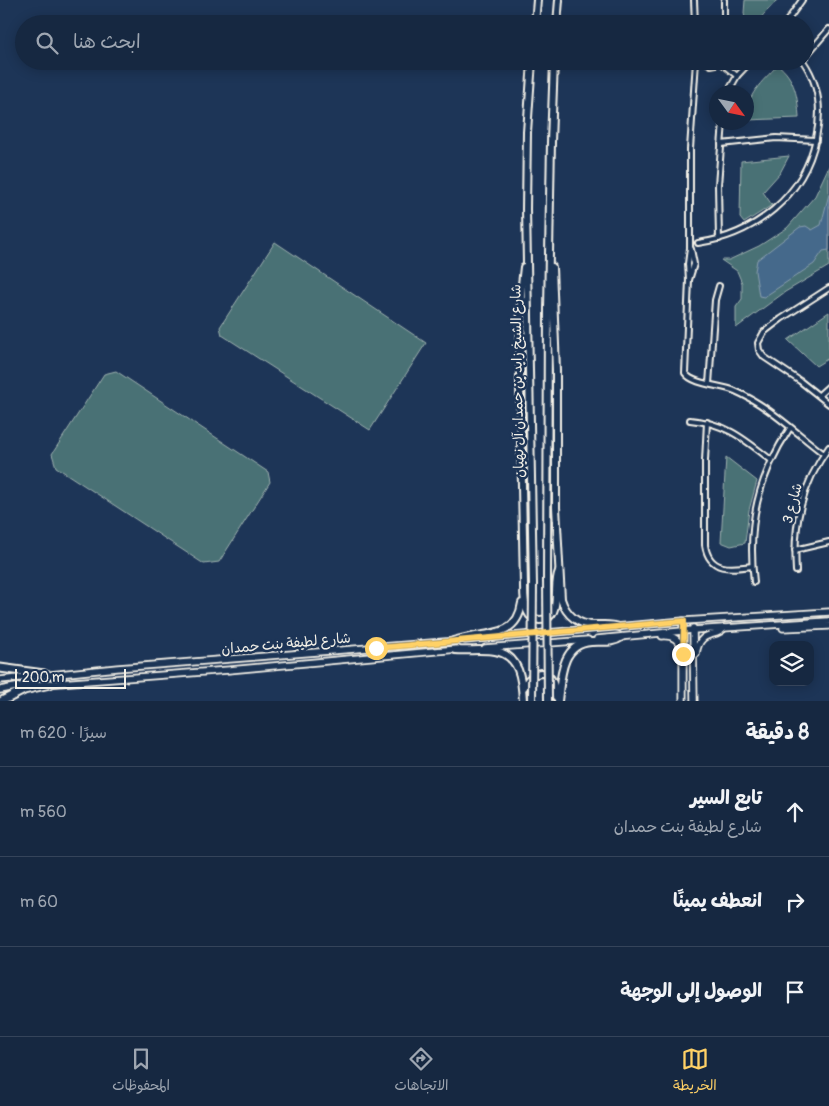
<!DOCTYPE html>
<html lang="ar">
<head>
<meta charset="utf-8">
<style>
	:root { --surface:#162841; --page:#23344c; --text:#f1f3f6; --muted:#9ea6b1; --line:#35445a; --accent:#ffd166 }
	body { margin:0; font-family:Pangolin,"Playpen Sans Arabic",sans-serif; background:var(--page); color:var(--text); direction:rtl }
	.controls { position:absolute; right:15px; bottom:15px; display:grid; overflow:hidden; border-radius:10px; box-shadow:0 2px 12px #0003 }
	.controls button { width:45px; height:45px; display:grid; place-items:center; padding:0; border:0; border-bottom:1px solid var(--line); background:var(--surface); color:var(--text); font:25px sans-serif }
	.compass { position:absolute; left:709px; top:85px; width:45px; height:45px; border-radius:50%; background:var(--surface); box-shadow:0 2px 12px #0003; rotate:123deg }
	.scale { position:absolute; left:15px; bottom:12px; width:111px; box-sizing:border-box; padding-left:5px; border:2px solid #f4f1e8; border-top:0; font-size:14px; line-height:18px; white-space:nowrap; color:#f4f1e8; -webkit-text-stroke:4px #1d3557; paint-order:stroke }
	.stop { position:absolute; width:15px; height:15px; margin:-11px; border:4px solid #ffd166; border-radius:50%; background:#fff }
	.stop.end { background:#ffd166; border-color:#fff; box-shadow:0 1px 5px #0008 }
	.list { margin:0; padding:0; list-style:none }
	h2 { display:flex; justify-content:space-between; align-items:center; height:65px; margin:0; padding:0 20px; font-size:21px }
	h2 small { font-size:16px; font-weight:400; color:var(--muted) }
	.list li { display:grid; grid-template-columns:32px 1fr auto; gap:15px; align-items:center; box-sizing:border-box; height:90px; padding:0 20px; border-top:1px solid var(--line) }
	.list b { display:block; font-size:19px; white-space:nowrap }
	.list p { margin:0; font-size:16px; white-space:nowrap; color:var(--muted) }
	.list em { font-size:16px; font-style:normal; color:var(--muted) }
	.icon { flex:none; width:28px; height:28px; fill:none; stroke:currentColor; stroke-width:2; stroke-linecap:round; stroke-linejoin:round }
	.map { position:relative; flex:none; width:829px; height:701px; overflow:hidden; direction:ltr }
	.search { position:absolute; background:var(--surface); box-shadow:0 2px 12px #0003; left:15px; right:15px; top:15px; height:55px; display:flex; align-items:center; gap:12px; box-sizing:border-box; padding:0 18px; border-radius:28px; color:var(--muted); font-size:19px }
	.sheet { height:335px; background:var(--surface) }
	nav { display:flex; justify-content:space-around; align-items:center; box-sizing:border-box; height:70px; border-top:1px solid var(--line); background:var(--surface); font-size:14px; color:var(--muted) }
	nav a { display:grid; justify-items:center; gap:2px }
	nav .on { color:var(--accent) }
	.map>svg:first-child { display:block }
	.green { fill:#497175; stroke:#9eb1ae }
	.water { fill:#44698b; stroke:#8a9fb0 }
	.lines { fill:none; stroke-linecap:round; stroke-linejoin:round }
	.street-casing { stroke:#f4f1e8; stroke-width:8 }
	.secondary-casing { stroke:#f4f1e8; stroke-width:9 }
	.primary-casing { stroke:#f4f1e8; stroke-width:10 }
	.highway-casing { stroke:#f4f1e8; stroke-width:11 }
	.street { stroke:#1d3557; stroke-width:4 }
	.secondary { stroke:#1d3557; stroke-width:5.5 }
	.primary { stroke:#1d3557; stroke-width:6 }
	.highway { stroke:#1d3557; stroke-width:7 }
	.primary-bridge-casing { stroke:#f4f1e8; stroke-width:10; stroke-linecap:butt }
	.primary-bridge { stroke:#1d3557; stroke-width:6 }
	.route { stroke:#ffd166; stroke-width:6 }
	.labels { text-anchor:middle; stroke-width:5; stroke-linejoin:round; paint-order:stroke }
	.street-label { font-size:14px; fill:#f4f1e8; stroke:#1d3557 }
</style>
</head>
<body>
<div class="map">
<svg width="829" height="701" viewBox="0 0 829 701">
	<rect width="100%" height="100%" fill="#1d3557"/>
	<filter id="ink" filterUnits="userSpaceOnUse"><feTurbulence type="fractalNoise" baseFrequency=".02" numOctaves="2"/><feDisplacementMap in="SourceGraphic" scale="10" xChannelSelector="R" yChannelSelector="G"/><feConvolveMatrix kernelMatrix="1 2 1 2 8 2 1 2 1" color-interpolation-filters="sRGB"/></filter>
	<g filter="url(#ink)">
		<g class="green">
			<polygon points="745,0 777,0 755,24 746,24 744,13"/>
			<path d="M778 65C795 78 798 98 799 118L747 120C746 94 761 83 778 65Z"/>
			<polygon points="789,156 780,173 763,192 772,205 744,223 740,218 741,161"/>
			<polygon points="829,166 829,266 785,292 736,328 736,307 742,299 742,283 737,271 721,260 729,260 759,246 787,228 815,196"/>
			<polygon points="275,242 426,343 370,430 222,335 220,327"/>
			<polygon points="829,312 829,358 816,366 788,340"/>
			<polygon points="116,371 268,472 270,482 219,562 204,564 56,467 52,454 104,374"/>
			<polygon points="726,457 757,481 749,510 745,543 731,546 721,542"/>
		</g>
		<polygon class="water" points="829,194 829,250 823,251 814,264 764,297 759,296 755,271 757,260 800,227 806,226 812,230 821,225"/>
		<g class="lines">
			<g class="street-casing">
				<g id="street">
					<polyline points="694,0 695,24"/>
					<polyline points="724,24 724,0"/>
					<polyline points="785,24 802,0"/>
					<polyline points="805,57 829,29"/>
					<path d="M696 61 690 149V248L688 264 689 280 685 373C693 385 722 385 735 391 768 405 796 433 824 454"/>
					<polyline points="704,61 711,65 716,64 718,61"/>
					<polyline points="719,61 737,76"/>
					<polyline points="728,92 737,76 751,61"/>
					<polyline points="721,144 776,138 816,140"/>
					<polyline points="719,239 718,185 723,122"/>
					<path d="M698 243C755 235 804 196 816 138 822 111 819 84 803 61"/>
					<polyline points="689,280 694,264 691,249"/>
					<polyline points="829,288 781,319 764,332 758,343 759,350 764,357 800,381 829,404"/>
					<polyline points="709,384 715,300 719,286"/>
					<polyline points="819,395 829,386"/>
					<path d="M690 420C726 423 744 439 771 460"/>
					<path d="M707 422 705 461V545C709 572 731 569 752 566"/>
					<polyline points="795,550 829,542"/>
					<path d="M796 571C793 524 801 486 829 447"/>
					<path d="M754 582C747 524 758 477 790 428"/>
				</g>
			</g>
			<g class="secondary-casing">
				<g id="secondary">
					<polyline points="693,628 694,701"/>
					<polyline points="783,628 829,626"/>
					<path d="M662 636C672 635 679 639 682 649"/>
					<polyline points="597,639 693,630 829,621"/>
					<polyline points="465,640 683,621 829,612"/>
					<polyline points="485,648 588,640"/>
					<path d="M696 654C700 628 716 639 724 628"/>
					<polyline points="0,680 117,668 456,641"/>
					<polyline points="0,690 21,686 229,670 458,649"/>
					<polyline points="683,701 683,621"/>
				</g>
			</g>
			<g class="primary-casing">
				<g id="primary">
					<polyline points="535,24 537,0"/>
					<polyline points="557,24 559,0"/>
					<polyline points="532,61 527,132 526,209 533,584"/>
					<path d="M524 267 521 293 520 385 524 587C524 602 525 625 546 619 562 610 552 586 559 571"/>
					<path d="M552 267 556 370V507L561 599C566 615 579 626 596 625 605 625 612 624 619 627"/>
					<polyline points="547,580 548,309 551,142 554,61"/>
					<path d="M453 641C460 639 468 637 476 636 499 633 518 631 522 603"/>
					<path d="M455 650C468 651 482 649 495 651 520 655 522 680 523 701"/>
					<path d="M524 687C528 675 545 666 552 681 555 685 555 692 556 697"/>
					<path d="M558 701C561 678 561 644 591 642 603 641 612 644 622 637"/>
				</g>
			</g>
			<g class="highway-casing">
				<g id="highway">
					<polyline points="0,668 44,674"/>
					<polyline points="2,701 24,690 50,684"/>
				</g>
			</g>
			<use href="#street" class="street"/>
			<use href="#secondary" class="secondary"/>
			<use href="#primary" class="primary"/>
			<use href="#highway" class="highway"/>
			<g class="primary-bridge-casing">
				<g id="primary-bridge">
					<polyline points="547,580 548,701"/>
					<polyline points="532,701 533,584"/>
				</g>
			</g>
			<use href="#primary-bridge" class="primary-bridge"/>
		</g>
	</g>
	<g class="lines" filter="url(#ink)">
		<polyline class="route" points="376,648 684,621 683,654"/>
	</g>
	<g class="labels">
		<g class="street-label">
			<text transform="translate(517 381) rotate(-91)" y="5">شارع الشيخ زايد بن حمدان آل نهيان</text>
			<text transform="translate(792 503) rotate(-75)" y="5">شارع 3</text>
			<text transform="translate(286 643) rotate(-5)" y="5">شارع لطيفة بنت حمدان</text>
		</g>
	</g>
</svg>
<div class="controls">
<button><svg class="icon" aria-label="layers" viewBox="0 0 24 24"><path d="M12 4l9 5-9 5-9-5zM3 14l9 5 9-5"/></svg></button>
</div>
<svg class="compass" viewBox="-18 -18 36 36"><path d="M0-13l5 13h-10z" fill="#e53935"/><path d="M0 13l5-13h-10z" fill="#9ea6b1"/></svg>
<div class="scale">200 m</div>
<div class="stop" style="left:376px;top:648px"></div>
<div class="stop end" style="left:683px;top:654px"></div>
<div class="search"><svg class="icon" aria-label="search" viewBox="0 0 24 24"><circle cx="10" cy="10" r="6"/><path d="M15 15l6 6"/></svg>ابحث هنا</div>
</div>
<section class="sheet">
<h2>8 دقيقة<small>سيرًا · 620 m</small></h2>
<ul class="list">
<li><svg class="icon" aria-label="ahead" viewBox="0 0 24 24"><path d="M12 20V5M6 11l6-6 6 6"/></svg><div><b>تابع السير</b><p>شارع لطيفة بنت حمدان</p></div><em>560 m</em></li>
<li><svg class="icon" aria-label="right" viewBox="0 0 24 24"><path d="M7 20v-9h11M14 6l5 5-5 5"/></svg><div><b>انعطف يمينًا</b></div><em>60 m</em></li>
<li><svg class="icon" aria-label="arrive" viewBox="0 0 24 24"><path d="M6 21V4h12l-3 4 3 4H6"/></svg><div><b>الوصول إلى الوجهة</b></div></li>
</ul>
</section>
<nav>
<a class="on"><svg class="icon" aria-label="map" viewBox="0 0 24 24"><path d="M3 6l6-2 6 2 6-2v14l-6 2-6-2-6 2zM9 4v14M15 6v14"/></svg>الخريطة</a>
<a><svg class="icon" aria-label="directions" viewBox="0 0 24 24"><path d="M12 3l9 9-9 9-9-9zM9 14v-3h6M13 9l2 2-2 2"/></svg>الاتجاهات</a>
<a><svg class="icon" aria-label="saved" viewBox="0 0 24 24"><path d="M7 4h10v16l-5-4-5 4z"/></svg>المحفوظات</a>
</nav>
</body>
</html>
